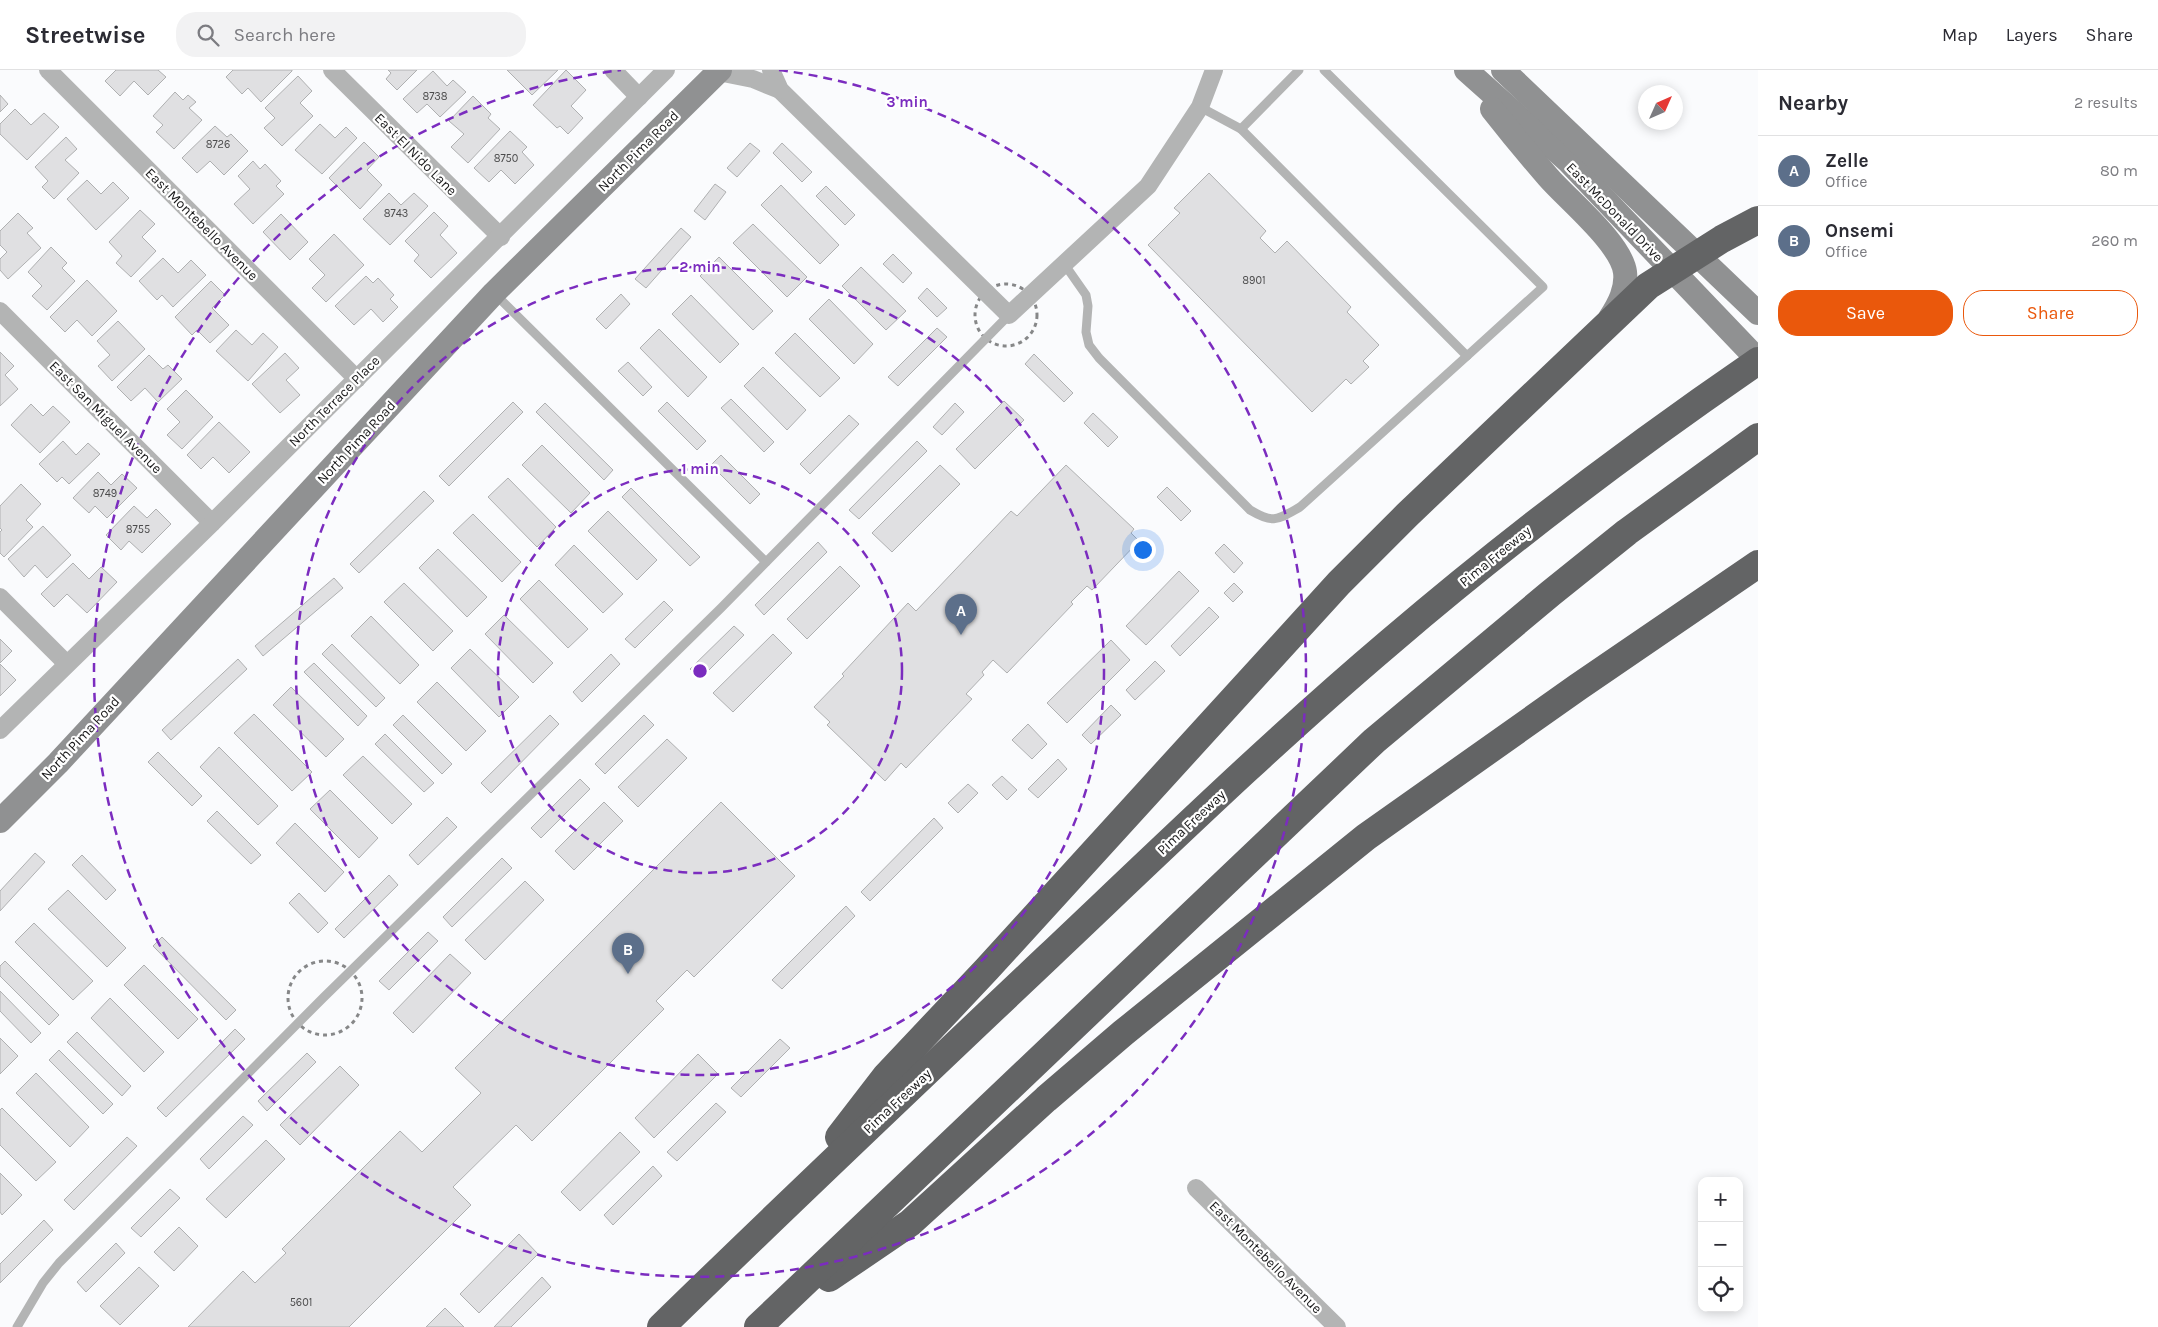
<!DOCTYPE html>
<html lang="en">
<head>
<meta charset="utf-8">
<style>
	:root { --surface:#fff; --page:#f2f2f3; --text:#2b2b33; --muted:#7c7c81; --line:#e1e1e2; --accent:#ea580c }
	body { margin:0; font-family:Karla,sans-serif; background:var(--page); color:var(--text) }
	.controls { position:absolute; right:15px; bottom:15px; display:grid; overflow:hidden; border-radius:10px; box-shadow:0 2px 12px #0003 }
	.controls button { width:45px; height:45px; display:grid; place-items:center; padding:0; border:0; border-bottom:1px solid var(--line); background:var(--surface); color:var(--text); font:25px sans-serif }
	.compass { position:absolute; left:1638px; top:15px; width:45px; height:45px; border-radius:50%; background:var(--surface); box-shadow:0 2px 12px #0003; rotate:45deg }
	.you { position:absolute; left:1142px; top:479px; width:18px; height:18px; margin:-12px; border:4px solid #fff; border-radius:50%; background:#1a73e8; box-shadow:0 0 0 8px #1a73e833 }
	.badge { display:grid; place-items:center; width:32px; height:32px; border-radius:50%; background:var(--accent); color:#fff; font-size:16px; font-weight:700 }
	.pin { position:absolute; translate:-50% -41px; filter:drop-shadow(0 1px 2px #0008) }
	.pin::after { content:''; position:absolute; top:26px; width:18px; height:15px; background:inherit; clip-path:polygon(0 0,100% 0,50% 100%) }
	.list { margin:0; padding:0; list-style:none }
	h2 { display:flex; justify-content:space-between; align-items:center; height:65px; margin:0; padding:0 20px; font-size:21px }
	h2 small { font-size:16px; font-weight:400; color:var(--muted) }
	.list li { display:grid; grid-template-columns:32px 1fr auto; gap:15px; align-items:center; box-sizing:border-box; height:70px; padding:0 20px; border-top:1px solid var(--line) }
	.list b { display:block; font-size:19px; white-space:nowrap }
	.list p { margin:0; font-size:16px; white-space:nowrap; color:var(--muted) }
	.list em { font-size:16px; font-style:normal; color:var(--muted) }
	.actions { display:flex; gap:10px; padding:15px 20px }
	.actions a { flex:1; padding:11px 0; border:1px solid var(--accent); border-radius:20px; text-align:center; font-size:18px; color:var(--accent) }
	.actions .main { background:var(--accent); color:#fff }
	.icon { flex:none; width:28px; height:28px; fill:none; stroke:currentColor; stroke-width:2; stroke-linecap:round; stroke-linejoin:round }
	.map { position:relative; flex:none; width:1758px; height:1257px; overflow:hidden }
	header { display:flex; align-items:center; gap:30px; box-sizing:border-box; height:70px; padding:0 25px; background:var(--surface); border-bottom:1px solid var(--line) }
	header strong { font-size:24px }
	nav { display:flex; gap:28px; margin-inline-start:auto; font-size:18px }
	.search { width:350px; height:45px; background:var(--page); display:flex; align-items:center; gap:12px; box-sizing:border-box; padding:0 18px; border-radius:20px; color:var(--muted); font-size:19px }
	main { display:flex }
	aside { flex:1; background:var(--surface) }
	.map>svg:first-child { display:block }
	.building { fill:#e0e0e2; stroke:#afb0b1 }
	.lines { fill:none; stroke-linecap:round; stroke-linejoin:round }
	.path { stroke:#868788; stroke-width:3; stroke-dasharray:4 4; stroke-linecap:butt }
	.service { stroke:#b3b4b4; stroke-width:9 }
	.minor { stroke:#b3b4b4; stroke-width:18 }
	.secondary { stroke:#909192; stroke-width:24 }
	.motorway { stroke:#636465; stroke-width:28 }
	.ring { fill:none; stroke:#7b2cbf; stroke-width:2.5; stroke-dasharray:9 6 }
	.labels { text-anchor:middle; stroke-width:4.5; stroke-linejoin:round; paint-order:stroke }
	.number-label { font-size:11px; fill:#4b4b4c }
	.street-label { font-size:14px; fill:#19191a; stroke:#fff }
	.centre { fill:#7b2cbf; stroke:#fff; stroke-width:2.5 }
	.ring-label { font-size:15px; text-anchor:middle; font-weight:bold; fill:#7b2cbf; stroke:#fff; stroke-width:4.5; stroke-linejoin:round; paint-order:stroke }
</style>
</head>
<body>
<header>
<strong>Streetwise</strong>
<div class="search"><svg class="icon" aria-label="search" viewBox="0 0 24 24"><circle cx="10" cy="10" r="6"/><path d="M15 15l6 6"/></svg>Search here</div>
<nav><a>Map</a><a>Layers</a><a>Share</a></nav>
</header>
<main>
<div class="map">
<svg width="1758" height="1257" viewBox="0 0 1758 1257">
	<rect width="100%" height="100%" fill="#fafbfd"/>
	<g class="building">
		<polygon points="116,0 158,0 166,7 148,25 134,11 120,26 105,11"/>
		<polygon points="233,0 292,0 292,1 261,32 248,18 242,24 226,7"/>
		<polygon points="388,0 417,0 397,20 386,9 391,3"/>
		<polygon points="507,0 558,0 532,25"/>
		<polygon points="566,0 586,20 571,36 583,48 568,64 560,56 557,58 533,35"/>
		<polygon points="433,1 447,16 453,10 466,22 440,47 427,34 417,43 403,29"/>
		<polygon points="298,6 312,21 300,33 313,46 282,76 264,58 275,48 265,38"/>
		<polygon points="175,22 183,30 188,25 196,32 189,38 202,50 174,79 156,62 163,55 153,46"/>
		<polygon points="0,25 8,34 0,42"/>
		<polygon points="473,26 491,44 488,48 500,59 468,93 451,77 464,64 449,51"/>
		<polygon points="15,39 31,55 44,43 59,57 27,90 0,64 0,54"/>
		<polygon points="320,54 335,68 346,57 357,68 322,104 295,80"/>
		<polygon points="215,56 227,67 231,64 248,81 224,105 210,91 197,103 182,88"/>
		<polygon points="510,61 527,77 522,82 534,95 515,114 501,100 489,112 474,98"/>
		<polygon points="66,67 77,79 65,90 79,103 54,129 42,117 48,111 35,97"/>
		<polygon points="364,72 379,87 367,100 382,115 360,139 329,108"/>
		<polygon points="750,73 760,81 737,107 727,98"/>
		<polygon points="782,73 812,102 802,112 773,83"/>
		<polygon points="253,91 260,99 265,94 281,111 276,116 284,124 253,154 234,134 250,119 238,106"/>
		<polygon points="1209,103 1266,161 1260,168 1275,183 1287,171 1351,237 1347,242 1379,275 1363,291 1369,297 1351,314 1346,309 1312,342 1148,175 1180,143 1174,138"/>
		<polygon points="87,110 101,124 113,112 129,128 96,160 67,129"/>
		<polygon points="715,114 726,122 705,150 694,141"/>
		<polygon points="781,115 839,175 820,194 761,135"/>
		<polygon points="826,116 855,145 845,155 816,126"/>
		<polygon points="389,123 401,135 414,123 428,136 390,175 363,149"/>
		<polygon points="140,140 155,154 142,167 156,181 131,207 116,193 122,186 109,172"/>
		<polygon points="434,142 448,156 440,165 457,183 431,208 414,191 419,185 405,171"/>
		<polygon points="18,143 33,158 27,163 41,178 8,209 0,200 0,189 7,182 0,175 0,161"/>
		<polygon points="281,144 308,172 290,190 263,162"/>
		<polygon points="753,154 807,207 787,227 733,173"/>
		<polygon points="681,158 691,167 646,218 635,209"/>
		<polygon points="334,164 364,195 326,232 312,218 325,205 309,189"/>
		<polygon points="51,177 67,193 62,198 75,211 47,240 32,226 42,216 28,202"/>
		<polygon points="893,184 912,203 903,213 883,194"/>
		<polygon points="719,187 773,241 753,260 700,206"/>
		<polygon points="163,188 178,203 191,190 206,205 173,237 162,225 157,230 139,211"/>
		<polygon points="861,197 906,241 886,260 842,216"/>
		<polygon points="366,206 373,213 378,208 394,225 390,229 398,237 383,252 371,239 354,255 335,236"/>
		<polygon points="87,210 117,241 92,266 77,250 65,262 50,247"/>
		<polygon points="211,211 225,225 212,238 229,255 210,273 197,260 192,265 175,247"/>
		<polygon points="927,218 947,238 937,247 918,228"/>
		<polygon points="621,224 630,234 606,259 596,249"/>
		<polygon points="691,225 739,274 720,293 672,244"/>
		<polygon points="829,229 873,274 854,294 809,249"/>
		<polygon points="118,251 145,279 112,311 98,296 110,285 97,271"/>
		<polygon points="937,258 947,267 898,316 888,307"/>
		<polygon points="659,259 707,307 688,327 640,278"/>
		<polygon points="236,260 252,275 263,263 278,277 248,311 216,281"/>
		<polygon points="795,263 840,308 820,327 775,283"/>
		<polygon points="0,282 14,296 5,305 18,319 0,336"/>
		<polygon points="285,283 299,298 286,310 300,325 280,343 252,314"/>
		<polygon points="1034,284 1073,323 1064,332 1025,294"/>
		<polygon points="149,285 163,299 168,295 182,309 158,332 145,318 131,331 117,317"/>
		<polygon points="628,292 652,317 643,326 618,301"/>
		<polygon points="763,297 806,340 787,360 744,316"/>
		<polygon points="186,320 213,347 182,379 167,365 180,352 167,339"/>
		<polygon points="731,329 774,372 764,382 721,338"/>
		<polygon points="1004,331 1024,350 975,399 956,379"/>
		<polygon points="513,332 523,342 449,416 439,406"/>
		<polygon points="667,332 706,371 697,380 658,341"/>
		<polygon points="545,333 613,400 604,410 536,342"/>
		<polygon points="955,333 964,342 942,365 933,357"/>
		<polygon points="31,334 43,346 53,336 70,352 40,383 11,355"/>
		<polygon points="1093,343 1118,367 1108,377 1084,353"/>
		<polygon points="849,345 859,354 810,404 800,394"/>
		<polygon points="219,352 250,382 229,403 213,387 201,399 187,385"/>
		<polygon points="63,371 76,385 88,373 100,384 69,414 62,407 57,412 39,394"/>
		<polygon points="917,371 927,381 859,449 849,440"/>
		<polygon points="542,375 590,423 571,443 522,395"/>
		<polygon points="721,385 760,424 750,434 711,395"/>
		<polygon points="940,395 960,414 892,482 872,463"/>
		<polygon points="1066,395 1134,459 1131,463 1139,471 1092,520 1087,516 1071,532 1073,534 1007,603 993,590 982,602 984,605 966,624 972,629 906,698 901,693 885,711 827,655 830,652 814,637 844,606 842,604 908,533 916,541 1011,441 1017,446"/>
		<polygon points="98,402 111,415 122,404 137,418 107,448 95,436 89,443 73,428"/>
		<polygon points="508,408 556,457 537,477 488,427"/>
		<polygon points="21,414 41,434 26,450 33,457 4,487 0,483 0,462 2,460 0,458 0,436"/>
		<polygon points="1167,417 1191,441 1181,451 1157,427"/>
		<polygon points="631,418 700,487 690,496 622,427"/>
		<polygon points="424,421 434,431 359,503 350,494"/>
		<polygon points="134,436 147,448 156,439 171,454 142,483 129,471 121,480 106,465"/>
		<polygon points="608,441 657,490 637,510 588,461"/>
		<polygon points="473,444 521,492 502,512 453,463"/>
		<polygon points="43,456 71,485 47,508 35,495 24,507 8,489"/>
		<polygon points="818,472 827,482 764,545 755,535"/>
		<polygon points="1224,474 1243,493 1234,503 1215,483"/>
		<polygon points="574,475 623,524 603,543 555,495"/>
		<polygon points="438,479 487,527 467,547 419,498"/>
		<polygon points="73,493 89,509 101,497 117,512 87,543 67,524 54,537 41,524"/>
		<polygon points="840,496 860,516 807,569 787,549"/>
		<polygon points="1179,501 1199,521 1146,575 1126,556"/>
		<polygon points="334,508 343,518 263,586 255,576"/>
		<polygon points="539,510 588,559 568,578 520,529"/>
		<polygon points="404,513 453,561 433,581 384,532"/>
		<polygon points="1234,513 1243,522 1233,532 1224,523"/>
		<polygon points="664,531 673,540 635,578 625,569"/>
		<polygon points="1209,537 1219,547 1180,586 1171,576"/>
		<polygon points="504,545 553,593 533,613 485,564"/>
		<polygon points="371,546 419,595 400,614 351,566"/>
		<polygon points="734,556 744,565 700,609 690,599"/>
		<polygon points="773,564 792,583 733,642 713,623"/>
		<polygon points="0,569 12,581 0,593"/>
		<polygon points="1111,570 1130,590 1067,653 1047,633"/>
		<polygon points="332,574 385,628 376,637 322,584"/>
		<polygon points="470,579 519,627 499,647 451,598"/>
		<polygon points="611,584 620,594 582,632 573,622"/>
		<polygon points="238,589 247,599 171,670 162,660"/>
		<polygon points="1155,591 1165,601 1135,630 1126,620"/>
		<polygon points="314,593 367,646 358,656 304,602"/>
		<polygon points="0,594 16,610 0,626"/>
		<polygon points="437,612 486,661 466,681 417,632"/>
		<polygon points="291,617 344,669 326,687 273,635"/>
		<polygon points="1111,635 1121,645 1091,674 1082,665"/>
		<polygon points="254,644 312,702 292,721 234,663"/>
		<polygon points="403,645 452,694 442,704 393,655"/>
		<polygon points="550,645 559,654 491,723 481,713"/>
		<polygon points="644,645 654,655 605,704 595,694"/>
		<polygon points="1028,654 1047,674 1032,689 1012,670"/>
		<polygon points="385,664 434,713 424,722 375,674"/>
		<polygon points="667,669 687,688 638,737 618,717"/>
		<polygon points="219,677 278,736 258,755 200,697"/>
		<polygon points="158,682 202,726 192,736 148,692"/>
		<polygon points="363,686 412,734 392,754 343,705"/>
		<polygon points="1058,689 1067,699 1038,728 1028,719"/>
		<polygon points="1002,706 1017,720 1007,730 992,715"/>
		<polygon points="580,709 590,719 541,768 531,758"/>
		<polygon points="968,714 978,723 958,743 948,733"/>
		<polygon points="330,720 378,768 359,788 310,739"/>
		<polygon points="604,732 623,751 574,800 555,781"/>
		<polygon points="721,732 795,806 694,907 687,900 656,931 664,939 532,1071 516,1055 453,1117 471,1135 349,1257 188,1257 243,1201 255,1213 286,1183 282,1179 400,1061 422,1082 481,1023 455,998"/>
		<polygon points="217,741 261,785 251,794 207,751"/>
		<polygon points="447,747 457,757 418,795 409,785"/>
		<polygon points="934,748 943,758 870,831 861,822"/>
		<polygon points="295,753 344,802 325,822 276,773"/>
		<polygon points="35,783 45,792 0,841 0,821"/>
		<polygon points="82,785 116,820 106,830 72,795"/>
		<polygon points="502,788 512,798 452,857 443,847"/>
		<polygon points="389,805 398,815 344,868 335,859"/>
		<polygon points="525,811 544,830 485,890 465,870"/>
		<polygon points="68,820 126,878 107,897 48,839"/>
		<polygon points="299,823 328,853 318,863 289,833"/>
		<polygon points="846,836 855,846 782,919 772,910"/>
		<polygon points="34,853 93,911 73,930 15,872"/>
		<polygon points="428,862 438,871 389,920 379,911"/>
		<polygon points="162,867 236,940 226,950 153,876"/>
		<polygon points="450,884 471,903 413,963 393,943"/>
		<polygon points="5,891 59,945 49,955 0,906 0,896"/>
		<polygon points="144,895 198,949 178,969 124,915"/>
		<polygon points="0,921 41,963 31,973 0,941"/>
		<polygon points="110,928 164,982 144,1002 91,948"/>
		<polygon points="235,959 245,969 166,1047 157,1038"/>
		<polygon points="77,962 131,1016 122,1026 67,972"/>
		<polygon points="0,968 18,986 0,1004"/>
		<polygon points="780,969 790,978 741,1027 731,1018"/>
		<polygon points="59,980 113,1034 103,1044 49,990"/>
		<polygon points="307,983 316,992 267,1041 258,1031"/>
		<polygon points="698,984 718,1004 654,1068 635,1048"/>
		<polygon points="340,996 359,1015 300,1075 280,1055"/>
		<polygon points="36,1003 89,1057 70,1077 16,1023"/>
		<polygon points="716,1033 726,1042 677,1091 667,1082"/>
		<polygon points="2,1038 56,1092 36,1111 0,1075 0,1040"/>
		<polygon points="243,1046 253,1055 209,1099 200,1089"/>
		<polygon points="620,1062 640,1082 580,1141 561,1122"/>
		<polygon points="127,1067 137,1076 74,1140 64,1130"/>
		<polygon points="266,1070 285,1089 226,1148 206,1129"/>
		<polygon points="653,1096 662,1106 613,1155 604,1145"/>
		<polygon points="0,1103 22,1125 2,1145 0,1142"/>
		<polygon points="170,1119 180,1128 141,1167 131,1158"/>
		<polygon points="44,1150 53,1160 0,1213 0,1194"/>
		<polygon points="179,1157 198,1176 174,1201 154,1182"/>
		<polygon points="519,1164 538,1184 479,1243 460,1224"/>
		<polygon points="116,1173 125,1183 86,1222 77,1212"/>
		<polygon points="139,1197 159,1216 120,1255 100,1236"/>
		<polygon points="542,1207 551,1217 511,1257 494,1257"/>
		<polygon points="445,1238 464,1257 426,1257"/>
	</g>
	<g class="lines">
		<g class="path">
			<circle cx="1006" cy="245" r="31"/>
			<circle cx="325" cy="928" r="37"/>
		</g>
		<g class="service">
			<polyline points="1200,37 1241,59 1467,286 1543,217 1324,0"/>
			<polyline points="1241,59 1299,0"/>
			<path d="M1065 195 1086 225 1088 236 1086 262 1089 275 1099 288 1250 440C1274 454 1277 450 1300 437L1467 286"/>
			<polyline points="494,223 766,492"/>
			<polyline points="17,1257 43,1213 59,1193 324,927 721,538 1009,245"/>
		</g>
		<g class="minor">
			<polyline points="48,0 357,309"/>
			<polyline points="332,0 501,167"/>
			<polyline points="613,0 639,27"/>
			<polyline points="771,0 780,20 1009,245 1148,116 1200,37 1214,0"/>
			<polyline points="718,2 753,9 780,20"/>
			<polyline points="0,241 212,453"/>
			<polyline points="0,527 67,594"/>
			<polyline points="0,660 212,453 666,0"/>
			<polyline points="1196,1118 1337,1257"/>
		</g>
		<g class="secondary">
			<polyline points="1466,0 1568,91 1758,290"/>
			<polyline points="1503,0 1758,243"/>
			<path d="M1492 39C1510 62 1529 85 1548 107 1568 130 1621 173 1625 202 1627 219 1619 234 1610 248"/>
			<polyline points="0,751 58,693 494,223 720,0"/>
		</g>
		<g class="motorway">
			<polyline points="839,1067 886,1006 987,899 1339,513 1407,445 1648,216 1722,169 1758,150"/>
			<polyline points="829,1208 910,1153 1046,1029 1123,963 1366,767 1578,617 1758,494"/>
			<path d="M661 1257C789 1132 919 1009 1049 886 1161 780 1272 672 1390 572 1507 472 1631 378 1758 291"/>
			<polyline points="758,1257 1374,671 1551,523 1627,462 1758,367"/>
		</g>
	</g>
	<g class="ring">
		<circle cx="700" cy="601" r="202"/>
		<circle cx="700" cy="601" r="404"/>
		<path d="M779 0A606 606 0 1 1 621 0"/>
	</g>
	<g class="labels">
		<g class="number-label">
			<text x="435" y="30">8738</text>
			<text x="218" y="78">8726</text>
			<text x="506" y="92">8750</text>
			<text x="396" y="147">8743</text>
			<text x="1254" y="214">8901</text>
			<text x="105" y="427">8749</text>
			<text x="138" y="463">8755</text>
			<text x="301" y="1236">5601</text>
		</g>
		<g class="street-label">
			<text transform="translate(638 81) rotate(-45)" y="5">North Pima Road</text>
			<text transform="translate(416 84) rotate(45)" y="5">East El Nido Lane</text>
			<text transform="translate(1615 142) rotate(46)" y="5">East McDonald Drive</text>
			<text transform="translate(202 154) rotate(45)" y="5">East Montebello Avenue</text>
			<text transform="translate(334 331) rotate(-45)" y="5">North Terrace Place</text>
			<text transform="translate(106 347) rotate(45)" y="5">East San Miguel Avenue</text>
			<text transform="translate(356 372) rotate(-47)" y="5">North Pima Road</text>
			<text transform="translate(1495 486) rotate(-39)" y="5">Pima Freeway</text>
			<text transform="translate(80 668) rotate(-47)" y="5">North Pima Road</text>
			<text transform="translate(1191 752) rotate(-43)" y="5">Pima Freeway</text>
			<text transform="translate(897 1031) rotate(-43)" y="5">Pima Freeway</text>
			<text transform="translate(1266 1187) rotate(45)" y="5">East Montebello Avenue</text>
		</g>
	</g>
	<circle cx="700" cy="601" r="8" class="centre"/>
	<g class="ring-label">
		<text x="907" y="37">3 min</text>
		<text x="700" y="202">2 min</text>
		<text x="700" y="404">1 min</text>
	</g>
</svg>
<div class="controls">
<button>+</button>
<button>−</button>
<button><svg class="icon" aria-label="locate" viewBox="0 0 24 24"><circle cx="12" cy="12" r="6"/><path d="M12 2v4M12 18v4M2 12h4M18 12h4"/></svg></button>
</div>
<svg class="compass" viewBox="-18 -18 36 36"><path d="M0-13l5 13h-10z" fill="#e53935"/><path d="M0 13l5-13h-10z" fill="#7c7c81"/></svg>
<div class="you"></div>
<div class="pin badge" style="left:961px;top:565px;background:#5c6f8a">A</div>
<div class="pin badge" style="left:628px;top:904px;background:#5c6f8a">B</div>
</div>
<aside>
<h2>Nearby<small>2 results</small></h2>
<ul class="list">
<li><span class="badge" style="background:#5c6f8a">A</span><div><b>Zelle</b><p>Office</p></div><em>80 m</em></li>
<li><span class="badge" style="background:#5c6f8a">B</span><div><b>Onsemi</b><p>Office</p></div><em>260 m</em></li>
</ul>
<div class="actions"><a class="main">Save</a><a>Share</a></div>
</aside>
</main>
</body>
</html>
